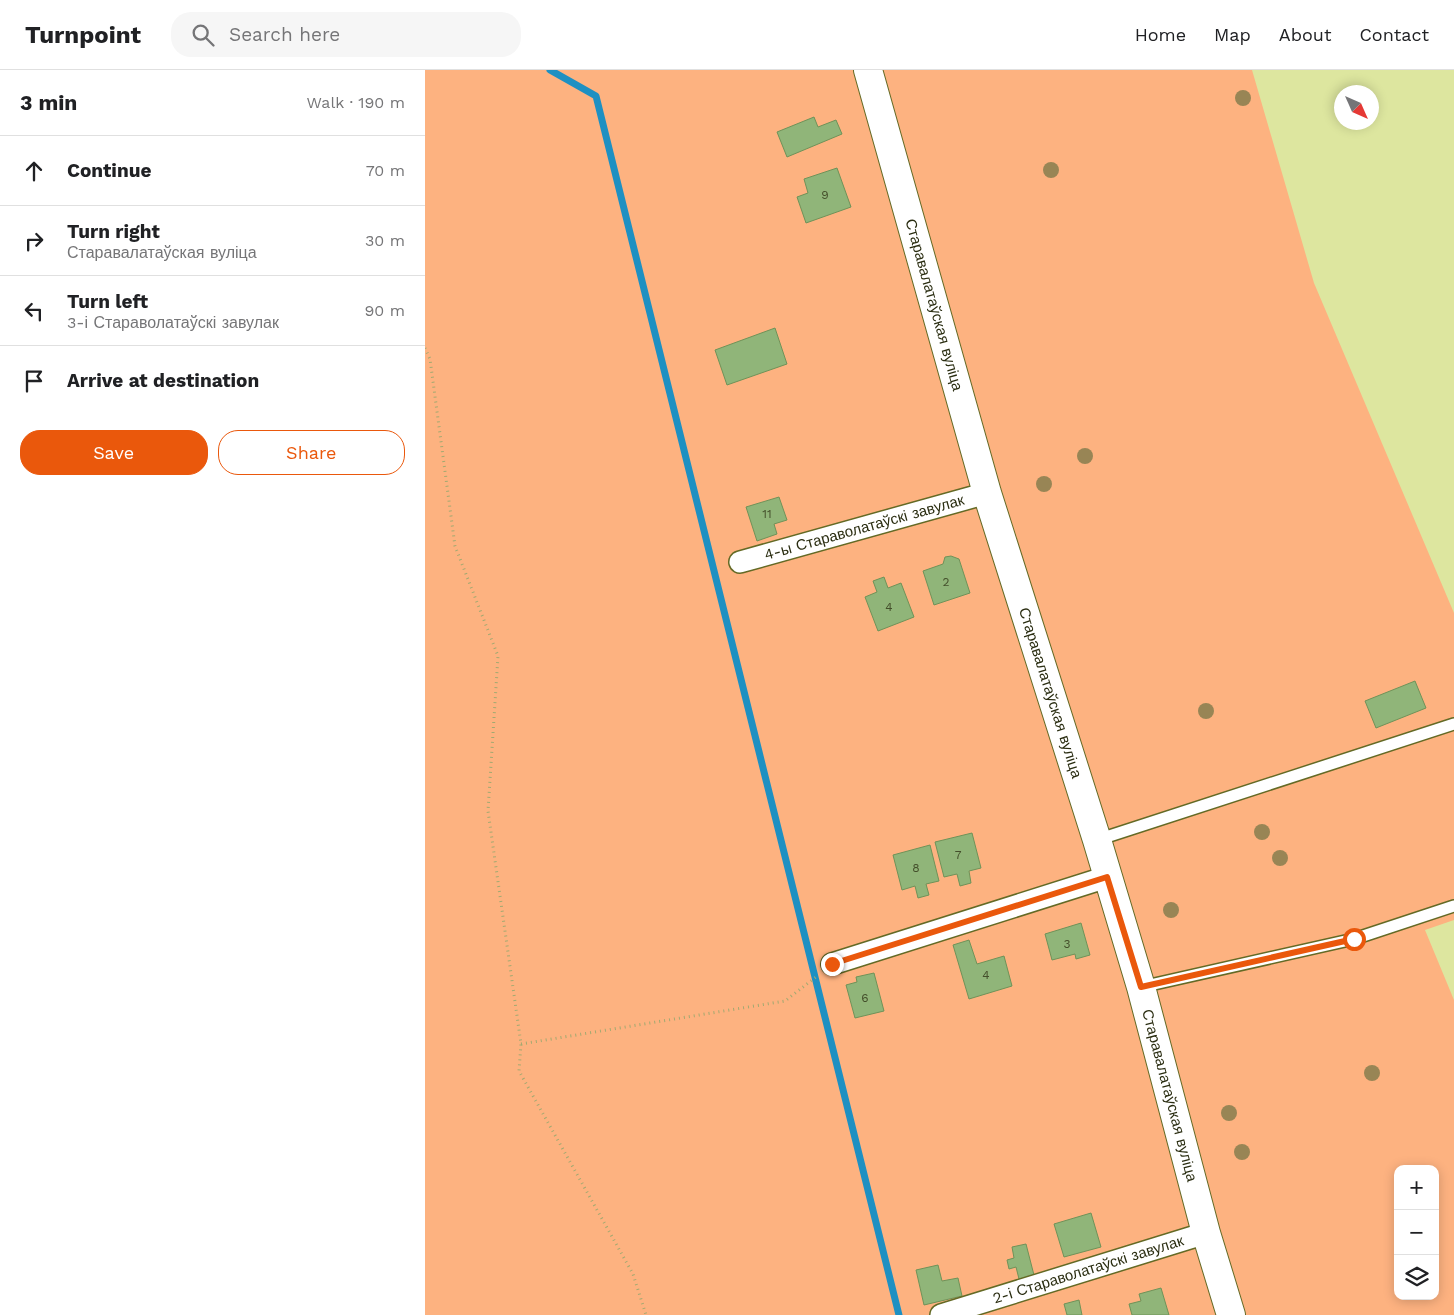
<!DOCTYPE html>
<html lang="en">
<head>
<meta charset="utf-8">
<style>
	:root { --surface:#fff; --page:#f6f6f6; --text:#202124; --muted:#757577; --line:#e0e0e0; --accent:#ea580c }
	body { margin:0; font-family:"Work Sans",sans-serif; background:var(--page); color:var(--text) }
	.controls { position:absolute; right:15px; bottom:15px; display:grid; overflow:hidden; border-radius:10px; box-shadow:0 2px 12px #0003 }
	.controls button { width:45px; height:45px; display:grid; place-items:center; padding:0; border:0; border-bottom:1px solid var(--line); background:var(--surface); color:var(--text); font:25px sans-serif }
	.compass { position:absolute; left:909px; top:15px; width:45px; height:45px; border-radius:50%; background:var(--surface); box-shadow:0 2px 12px #0003; rotate:135deg }
	.stop { position:absolute; width:15px; height:15px; margin:-11px; border:4px solid #ea580c; border-radius:50%; background:#fff }
	.stop.end { background:#ea580c; border-color:#fff; box-shadow:0 1px 5px #0008 }
	.list { margin:0; padding:0; list-style:none }
	h2 { display:flex; justify-content:space-between; align-items:center; height:65px; margin:0; padding:0 20px; font-size:21px }
	h2 small { font-size:16px; font-weight:400; color:var(--muted) }
	.list li { display:grid; grid-template-columns:32px 1fr auto; gap:15px; align-items:center; box-sizing:border-box; height:70px; padding:0 20px; border-top:1px solid var(--line) }
	.list b { display:block; font-size:19px; white-space:nowrap }
	.list p { margin:0; font-size:16px; white-space:nowrap; color:var(--muted) }
	.list em { font-size:16px; font-style:normal; color:var(--muted) }
	.actions { display:flex; gap:10px; padding:15px 20px }
	.actions a { flex:1; padding:11px 0; border:1px solid var(--accent); border-radius:20px; text-align:center; font-size:18px; color:var(--accent) }
	.actions .main { background:var(--accent); color:#fff }
	.icon { flex:none; width:28px; height:28px; fill:none; stroke:currentColor; stroke-width:2; stroke-linecap:round; stroke-linejoin:round }
	.map { position:relative; flex:none; width:1029px; height:1245px; overflow:hidden }
	header { display:flex; align-items:center; gap:30px; box-sizing:border-box; height:70px; padding:0 25px; background:var(--surface); border-bottom:1px solid var(--line) }
	header strong { font-size:24px }
	nav { display:flex; gap:28px; margin-inline-start:auto; font-size:18px }
	.search { width:350px; height:45px; background:var(--page); display:flex; align-items:center; gap:12px; box-sizing:border-box; padding:0 18px; border-radius:20px; color:var(--muted); font-size:19px }
	main { display:flex }
	aside { flex:1; background:var(--surface) }
	.map>svg:first-child { display:block }
	.green { fill:#fdb280; fill-rule:evenodd }
	.lines { fill:none; stroke-linecap:round; stroke-linejoin:round }
	.stream { stroke:#1e90c2; stroke-width:7 }
	.building { fill:#90b579; stroke:#6f9258 }
	.service-casing { stroke:#646a25; stroke-width:14 }
	.minor-casing { stroke:#646a25; stroke-width:24 }
	.tertiary-casing { stroke:#646a25; stroke-width:30 }
	.path { stroke:#a2a970; stroke-width:3; stroke-dasharray:1 4; stroke-linecap:butt }
	.service { stroke:#fff; stroke-width:11 }
	.minor { stroke:#fff; stroke-width:21 }
	.tertiary { stroke:#fff; stroke-width:28 }
	.tree { fill:#988555 }
	.route { stroke:#ea580c; stroke-width:6 }
	.labels { text-anchor:middle; stroke-width:4.5; stroke-linejoin:round; paint-order:stroke }
	.number-label { font-size:12px; fill:#444f2b }
	.street-label { font-size:15px; fill:#2a2d11; stroke:#eaf4ac }
</style>
</head>
<body>
<header>
<strong>Turnpoint</strong>
<div class="search"><svg class="icon" aria-label="search" viewBox="0 0 24 24"><circle cx="10" cy="10" r="6"/><path d="M15 15l6 6"/></svg>Search here</div>
<nav><a>Home</a><a>Map</a><a>About</a><a>Contact</a></nav>
</header>
<main>
<aside>
<h2>3 min<small>Walk · 190 m</small></h2>
<ul class="list">
<li><svg class="icon" aria-label="ahead" viewBox="0 0 24 24"><path d="M12 20V5M6 11l6-6 6 6"/></svg><div><b>Continue</b></div><em>70 m</em></li>
<li><svg class="icon" aria-label="right" viewBox="0 0 24 24"><path d="M7 20v-9h11M14 6l5 5-5 5"/></svg><div><b>Turn right</b><p>Старавалатаўская вуліца</p></div><em>30 m</em></li>
<li><svg class="icon" aria-label="left" viewBox="0 0 24 24"><path d="M17 20v-9H6M10 6l-5 5 5 5"/></svg><div><b>Turn left</b><p>3-і Стараволатаўскі завулак</p></div><em>90 m</em></li>
<li><svg class="icon" aria-label="arrive" viewBox="0 0 24 24"><path d="M6 21V4h12l-3 4 3 4H6"/></svg><div><b>Arrive at destination</b></div></li>
</ul>
<div class="actions"><a class="main">Save</a><a>Share</a></div>
</aside>
<div class="map">
<svg width="1029" height="1245" viewBox="0 0 1029 1245">
	<rect width="100%" height="100%" fill="#dde69f"/>
	<path class="green" d="M0 0H827L889 213 1029 543V850L1000 860 1029 930V1245H0ZM973 1099H1010V1226H973Z"/>
	<g class="lines">
		<polyline class="stream" points="125,0 171,26 474,1245"/>
	</g>
	<g class="building">
		<polygon points="389,47 393,57 411,50 417,64 362,87 352,62"/>
		<polygon points="412,98 426,137 381,153 372,127 383,123 379,109"/>
		<polygon points="350,258 362,294 302,315 290,280"/>
		<polygon points="354,427 362,450 349,454 352,464 332,471 321,437"/>
		<polygon points="526,486 534,489 545,523 509,535 498,501 518,494 520,487"/>
		<polygon points="459,507 463,518 476,513 489,547 453,561 440,527 452,522 448,511"/>
		<polygon points="990,611 1001,638 951,658 940,631"/>
		<polygon points="547,763 556,798 544,801 546,813 535,816 532,804 519,807 510,772"/>
		<polygon points="505,775 514,811 501,814 504,825 493,828 490,816 477,820 468,785"/>
		<polygon points="656,853 665,885 651,889 650,884 627,890 620,864"/>
		<polygon points="544,870 552,894 579,886 587,916 544,929 528,875"/>
		<polygon points="449,903 459,941 430,948 421,915 432,912 431,907"/>
		<polygon points="666,1143 676,1177 639,1187 629,1154"/>
		<polygon points="601,1174 610,1209 595,1213 591,1197 584,1199 582,1190 589,1188 587,1177"/>
		<polygon points="513,1195 517,1211 533,1208 537,1226 499,1235 491,1200"/>
		<polygon points="736,1218 744,1245 707,1245 704,1234 716,1231 714,1224"/>
		<polygon points="654,1230 657,1245 642,1245 639,1234"/>
	</g>
	<g class="lines">
		<g class="service-casing">
			<g id="service">
				<polyline points="672,770 1029,654"/>
				<polyline points="716,917 929,869 1029,836"/>
			</g>
		</g>
		<g class="minor-casing">
			<g id="minor">
				<path id="s1" d="M315 492 562 423"/>
				<polyline points="407,894 682,807"/>
				<path id="s2" d="M516 1245 781 1163"/>
			</g>
		</g>
		<g class="tertiary-casing">
			<g id="tertiary">
				<path id="s3" d="M443 0 562 423 672 770 716 917 781 1163 806 1245"/>
			</g>
		</g>
		<g class="path">
			<polyline points="0,278 5,289 30,476 73,586 63,741 96,974 94,1001 208,1204 221,1245"/>
			<polyline points="96,974 360,931 391,907"/>
		</g>
		<use href="#service" class="service"/>
		<use href="#minor" class="minor"/>
		<use href="#tertiary" class="tertiary"/>
	</g>
	<g class="tree">
		<circle cx="818" cy="28" r="8"/>
		<circle cx="626" cy="100" r="8"/>
		<circle cx="660" cy="386" r="8"/>
		<circle cx="619" cy="414" r="8"/>
		<circle cx="781" cy="641" r="8"/>
		<circle cx="837" cy="762" r="8"/>
		<circle cx="855" cy="788" r="8"/>
		<circle cx="746" cy="840" r="8"/>
		<circle cx="947" cy="1003" r="8"/>
		<circle cx="804" cy="1043" r="8"/>
		<circle cx="817" cy="1082" r="8"/>
	</g>
	<g class="lines">
		<polyline class="route" points="407,894 682,807 716,917 929,869"/>
	</g>
	<g class="labels">
		<g class="number-label">
			<text x="400" y="129">9</text>
			<text x="342" y="448">11</text>
			<text x="521" y="516">2</text>
			<text x="464" y="541">4</text>
			<text x="533" y="789">7</text>
			<text x="491" y="802">8</text>
			<text x="642" y="878">3</text>
			<text x="561" y="909">4</text>
			<text x="440" y="932">6</text>
		</g>
		<g class="street-label">
			<text dy="5" stroke="none"><textPath href="#s3" startOffset="244">Старавалатаўская вуліца</textPath></text>
			<text dy="5" stroke="none"><textPath href="#s1" startOffset="129">4-ы Стараволатаўскі завулак</textPath></text>
			<text dy="5" stroke="none"><textPath href="#s3" startOffset="649">Старавалатаўская вуліца</textPath></text>
			<text dy="5" stroke="none"><textPath href="#s3" startOffset="1069">Старавалатаўская вуліца</textPath></text>
			<text dy="5" stroke="none"><textPath href="#s2" startOffset="154">2-і Стараволатаўскі завулак</textPath></text>
		</g>
	</g>
</svg>
<div class="controls">
<button>+</button>
<button>−</button>
<button><svg class="icon" aria-label="layers" viewBox="0 0 24 24"><path d="M12 4l9 5-9 5-9-5zM3 14l9 5 9-5"/></svg></button>
</div>
<svg class="compass" viewBox="-18 -18 36 36"><path d="M0-13l5 13h-10z" fill="#e53935"/><path d="M0 13l5-13h-10z" fill="#757577"/></svg>
<div class="stop" style="left:929px;top:869px"></div>
<div class="stop end" style="left:407px;top:894px"></div>
</div>
</main>
</body>
</html>
